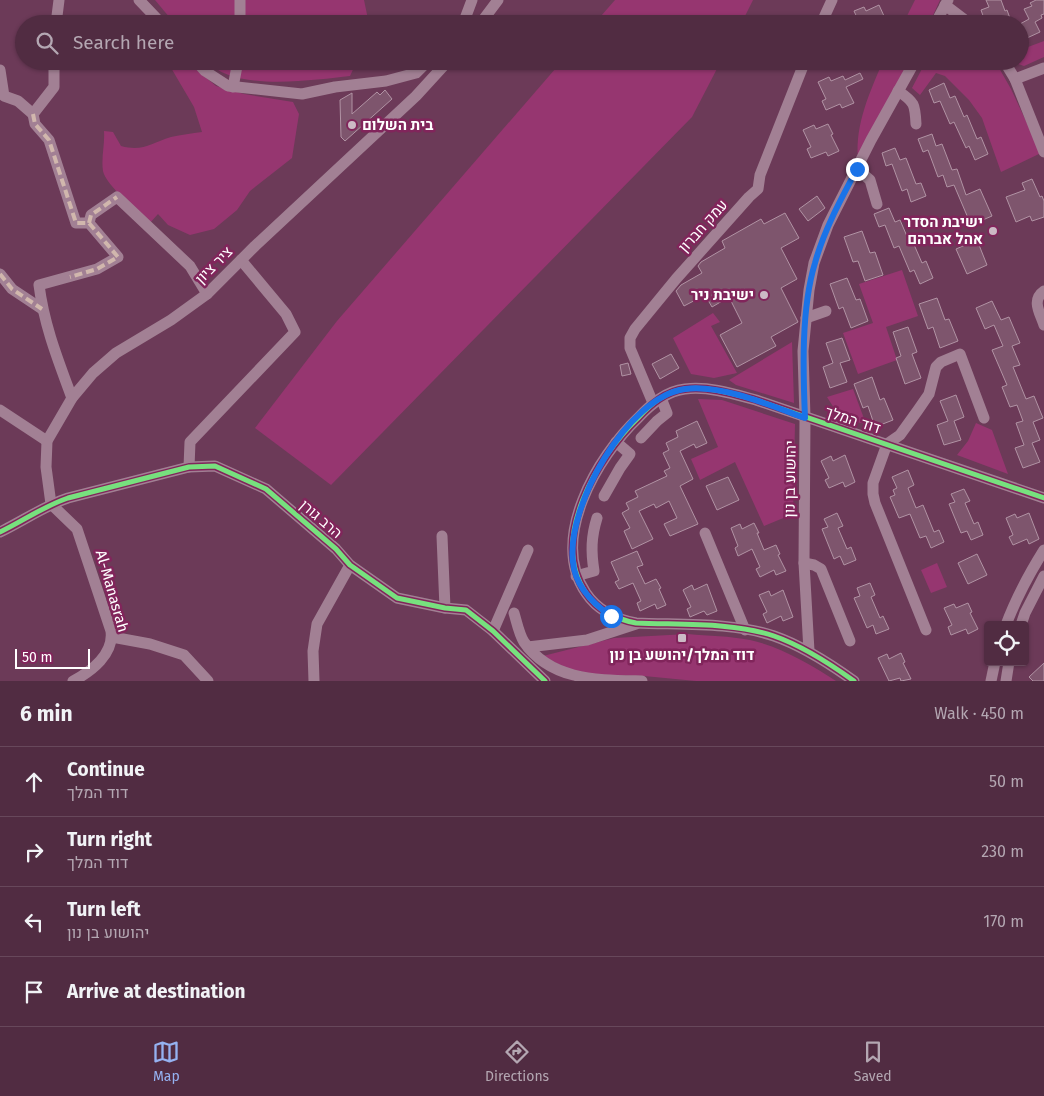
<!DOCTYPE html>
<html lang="en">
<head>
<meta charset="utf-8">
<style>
	:root { --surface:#512c42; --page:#573449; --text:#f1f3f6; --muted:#b4a7b2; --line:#67485b; --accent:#95b2f1 }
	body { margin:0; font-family:"Fira Sans",Heebo,sans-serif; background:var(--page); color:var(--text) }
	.controls { position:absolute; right:15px; bottom:15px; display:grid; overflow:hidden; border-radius:5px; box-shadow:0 1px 4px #0004 }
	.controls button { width:45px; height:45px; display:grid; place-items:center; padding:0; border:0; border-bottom:1px solid var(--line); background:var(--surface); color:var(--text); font:25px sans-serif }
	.scale { position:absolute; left:15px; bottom:12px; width:75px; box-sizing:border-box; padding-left:5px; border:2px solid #fff; border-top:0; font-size:14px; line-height:18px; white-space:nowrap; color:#fff; -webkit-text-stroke:4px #81255b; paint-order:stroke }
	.stop { position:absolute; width:15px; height:15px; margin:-11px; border:4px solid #1a73e8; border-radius:50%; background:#fff }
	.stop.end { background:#1a73e8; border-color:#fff; box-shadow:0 1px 5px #0008 }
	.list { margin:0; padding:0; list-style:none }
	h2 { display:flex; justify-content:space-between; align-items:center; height:65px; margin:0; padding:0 20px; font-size:21px }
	h2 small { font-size:16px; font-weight:400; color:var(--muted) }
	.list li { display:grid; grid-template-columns:32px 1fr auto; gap:15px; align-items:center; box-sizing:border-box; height:70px; padding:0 20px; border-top:1px solid var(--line) }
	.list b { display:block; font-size:19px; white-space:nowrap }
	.list p { margin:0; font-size:16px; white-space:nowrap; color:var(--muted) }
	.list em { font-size:16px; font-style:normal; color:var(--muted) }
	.icon { flex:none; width:28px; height:28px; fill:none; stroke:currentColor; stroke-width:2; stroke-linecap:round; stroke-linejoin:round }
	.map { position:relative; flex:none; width:1044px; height:681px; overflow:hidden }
	.search { position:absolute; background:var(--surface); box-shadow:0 1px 4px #0004; left:15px; right:15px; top:15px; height:55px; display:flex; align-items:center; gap:12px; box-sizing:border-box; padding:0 18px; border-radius:28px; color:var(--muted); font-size:19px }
	.sheet { height:345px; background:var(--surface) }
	nav { display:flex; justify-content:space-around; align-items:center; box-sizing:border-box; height:70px; border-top:1px solid var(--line); background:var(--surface); font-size:14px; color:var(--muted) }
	nav a { display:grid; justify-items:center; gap:2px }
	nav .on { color:var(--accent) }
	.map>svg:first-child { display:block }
	.green { fill:#963670 }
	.building { fill:#7e556d; stroke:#b193a4 }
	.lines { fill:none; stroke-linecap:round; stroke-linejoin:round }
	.minor { stroke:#a28094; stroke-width:11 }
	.quiet { stroke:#d1b7ad; stroke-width:4; stroke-dasharray:8 4; stroke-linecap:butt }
	.cycleway-casing { stroke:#81255b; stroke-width:8 }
	.cycleway { stroke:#77e17e; stroke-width:5 }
	.route { stroke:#1a73e8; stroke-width:6 }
	.poi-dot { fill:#ccbac5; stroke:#81255b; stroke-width:2 }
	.labels { text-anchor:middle; stroke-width:5; stroke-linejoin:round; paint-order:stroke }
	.poi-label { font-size:15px; font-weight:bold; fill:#fff; stroke:#81255b; text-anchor:end }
	.street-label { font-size:15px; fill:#fff; stroke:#81255b }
</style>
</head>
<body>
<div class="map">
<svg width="1044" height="681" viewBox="0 0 1044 681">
	<rect width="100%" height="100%" fill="#6c3a58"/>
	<g class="green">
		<polygon points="155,0 364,0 369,24 175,24"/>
		<polygon points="615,0 753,0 741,24 594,24"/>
		<polygon points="915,0 940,0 929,24 903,24"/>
		<polygon points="1044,41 1044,57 1024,66 1018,64 1017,61 1020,61 1020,50"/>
		<path d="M167 61H186L216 86 244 94 293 102 299 114 292 158 250 191 237 210 214 229 190 235 168 225 158 214 149 224C139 213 105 184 103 171 101 158 105 144 104 131L113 132 121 146C143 152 151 143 171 137 181 135 192 133 202 132L194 107Z"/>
		<path d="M207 61H357L350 76C313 80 233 92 207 61Z"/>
		<polygon points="562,61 721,61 692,117 331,485 255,428 337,321"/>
		<path d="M883 61H909L858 158C855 124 870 92 883 61Z"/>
		<polygon points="926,61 995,61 1011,89 1041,153 1001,172 982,118 969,100 945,76 936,73 920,95 912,88"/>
		<polygon points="902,270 918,316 886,327 897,360 858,374 843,333 873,323 859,284"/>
		<polygon points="713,313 720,322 711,326 737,373 714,378 691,374 673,338"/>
		<polygon points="792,342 794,403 736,385 729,380"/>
		<polygon points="853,389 866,424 841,419 827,397"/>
		<polygon points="698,399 722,400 795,424 793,514 764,526 735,462 700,480 691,459 718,447"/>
		<polygon points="976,423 992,430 1008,474 957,455 968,441"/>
		<polygon points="937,563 947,587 931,593 921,570"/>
		<path d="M688 634C708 636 730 636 750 640 781 647 810 664 836 681H696L644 676 598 675 572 671 543 656 614 638Z"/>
	</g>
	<g class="building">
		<polygon points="986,0 1001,0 1005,11 1007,10 1012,24 986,24 981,10 989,7"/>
		<polygon points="1036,0 1044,0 1044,14 1041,15 1042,18 1035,22 1040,32 1027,38 1020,24 1029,19 1024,9 1032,6 1030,3"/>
		<polygon points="879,5 884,16 882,16 885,24 860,24 854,11 864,7 866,11"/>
		<polygon points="860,73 863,79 846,87 854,103 842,108 840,104 826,110 822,101 826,99 818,82 829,77 831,81 843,76 845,80"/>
		<polygon points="944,83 950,98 955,96 964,117 967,115 977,139 981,137 988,154 975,160 969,146 966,148 954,122 950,124 940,101 934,103 929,90"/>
		<polygon points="385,90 392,99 345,141 341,137 340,100 352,93 352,114 377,92 380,95"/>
		<polygon points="828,124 833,134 831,135 839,151 828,156 826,152 811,158 807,149 811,147 803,130 814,125 816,129"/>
		<polygon points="932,134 936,146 942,144 952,170 957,169 966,195 980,189 992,216 971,225 954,185 947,187 943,175 938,177 928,150 923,152 918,139"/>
		<polygon points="895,148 900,160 906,158 916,184 921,183 926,196 911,202 907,189 902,191 892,164 886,166 882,153"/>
		<polygon points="1032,179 1040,197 1042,196 1044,201 1044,217 1032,221 1030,216 1016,222 1006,197 1025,190 1022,183"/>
		<polygon points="817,196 825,208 808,221 799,209"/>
		<polygon points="889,208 895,222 900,220 909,241 912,240 922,263 926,261 933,278 920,284 914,270 910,272 899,246 894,248 885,225 879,227 874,214"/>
		<polygon points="785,213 799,238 781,248 797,279 781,288 798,322 771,337 776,346 737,367 720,335 742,323 729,297 712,307 705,295 684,306 676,291 681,285 702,273 698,266 701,262 725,248 722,241 761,219 764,224"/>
		<polygon points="862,231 870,253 875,252 883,275 865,281 858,261 853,262 844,237"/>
		<polygon points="977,240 987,265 967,274 956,249"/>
		<polygon points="847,278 856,300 860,299 868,321 851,328 843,307 839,309 830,284"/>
		<polygon points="937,298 945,320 949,319 958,341 940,348 933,327 928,329 919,304"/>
		<polygon points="992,301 1001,320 1009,317 1020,343 1012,346 1020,365 1013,367 1026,399 1034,396 1043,418 1033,422 1040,440 1032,443 1040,462 1023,468 1015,448 1024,445 1016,423 1023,421 1017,405 1010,407 1002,387 1007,385 992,350 1003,346 994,325 985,329 976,308"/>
		<polygon points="908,327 917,352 912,354 921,378 905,384 896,358 901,356 893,332"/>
		<polygon points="842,338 850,360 840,363 847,382 830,388 823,367 833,363 826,343"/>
		<polygon points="671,354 679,368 660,379 652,364"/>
		<polygon points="628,363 631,374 622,376 620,365"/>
		<polygon points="872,377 880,400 884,398 893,420 875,427 868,406 863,408 854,384"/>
		<polygon points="956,395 964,417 954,421 961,440 944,445 937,425 948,421 940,401"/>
		<polygon points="697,421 707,443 696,448 694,444 680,451 693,479 680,486 698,524 670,536 664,524 677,518 669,501 656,508 654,504 639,511 653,539 632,549 624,531 630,528 622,513 629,509 626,503 638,497 635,491 667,476 664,471 670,468 663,453 669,450 666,443 678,437 676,431"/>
		<polygon points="845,455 855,482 845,487 843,482 829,488 825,480 829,478 821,461 831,456 833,461"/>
		<polygon points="908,470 914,485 908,488 916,508 923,505 934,532 939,530 944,542 931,548 926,536 920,538 910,514 899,518 890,497 895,495 893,490 897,488 892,477"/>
		<polygon points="728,477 739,500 717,510 706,486"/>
		<polygon points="964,489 970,501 965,503 974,524 978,522 983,535 971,540 967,531 961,533 949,504 955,502 951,494"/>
		<polygon points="837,513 843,526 838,528 847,549 851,547 856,560 844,565 840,556 834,559 822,529 828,527 824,519"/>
		<polygon points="1029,513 1039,539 1029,544 1027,539 1013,545 1009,537 1013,535 1006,518 1015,514 1017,518"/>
		<polygon points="754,523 759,533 757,533 764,550 776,545 780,554 778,555 786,571 776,575 774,570 760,577 756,569 760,567 752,549 738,556 735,548 738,546 731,528 740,524 742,529"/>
		<polygon points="637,551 643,565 637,567 645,584 656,579 661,588 659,589 666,605 657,609 655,604 640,611 637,603 641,601 633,583 619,589 615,582 619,580 611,562"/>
		<polygon points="977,554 987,575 968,584 958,563"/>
		<polygon points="870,583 875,595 871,597 880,618 883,616 889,629 876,634 873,625 867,628 854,598 860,596 857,588"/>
		<polygon points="707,584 717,611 707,615 704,611 690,617 687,609 691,607 683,590 692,585 694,590"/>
		<polygon points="783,590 793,617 783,621 781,616 767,623 763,614 767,612 759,595 769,591 771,596"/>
		<polygon points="968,603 972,612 970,613 978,629 968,634 966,629 951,635 948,627 952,625 944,608 954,604 956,608"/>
		<polygon points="901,653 905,662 903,663 911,679 901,681 900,678 889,681 878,658 887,654 889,659"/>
		<polygon points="1044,663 1044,681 1033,681 1029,677"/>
	</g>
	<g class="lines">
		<g class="minor">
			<polyline points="139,0 162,24"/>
			<polyline points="945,5 970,24"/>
			<polyline points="56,24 59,0"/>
			<polyline points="240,24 240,0"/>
			<polyline points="463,24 472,0"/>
			<polyline points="480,24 498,0"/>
			<polyline points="821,24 832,0"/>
			<polyline points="935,24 948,0"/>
			<path d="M54 61V87L33 114 35 124 49 140 76 223H89L118 257 97 269 39 285C44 325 58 360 72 398"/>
			<polyline points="196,61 205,71 228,86 302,94 335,87 386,81 416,73 428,61"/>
			<polyline points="1004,61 1015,79 1044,152"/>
			<polyline points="0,70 4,96 18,101 33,114"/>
			<polyline points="1015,79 1044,68"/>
			<polyline points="233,87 238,61"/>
			<path d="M898 91C915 102 915 105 916 124"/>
			<polyline points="857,169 870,180 877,204"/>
			<polyline points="89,223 91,215 117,197 190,266 207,294"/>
			<polyline points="0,274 12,289 42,309"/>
			<path d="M1044 291C1031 300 1040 313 1044 325"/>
			<polyline points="806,318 826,311"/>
			<polyline points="653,403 630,348 630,338 635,329 676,279 749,197 758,189 760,175 805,61"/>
			<polyline points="0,410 47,441"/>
			<polyline points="641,438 657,421 667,413 661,398"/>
			<polyline points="189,467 190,442 295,332 286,314 241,260"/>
			<polyline points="604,496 620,468 630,454 616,442"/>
			<polyline points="51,504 46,467 47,441 72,398 93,373 116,353 171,320 207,294 255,246 416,96 448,61"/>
			<path d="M51 504 77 529 111 631C114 654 92 671 73 681"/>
			<path d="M0 532C23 521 44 506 68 498L189 467 215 466 266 489 336 549 350 565 397 598 445 608 466 610 493 631 545 681"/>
			<polyline points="705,533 745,630"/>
			<polyline points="442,536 445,608"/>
			<polyline points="804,563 814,565 821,569 850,641"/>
			<path d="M576 576 594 571C591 552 591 537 597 518"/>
			<path d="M514 613C517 623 519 634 524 642 551 681 598 680 642 681"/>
			<path d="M1006 625C1016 598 1029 574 1044 550"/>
			<polyline points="1021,625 1025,613 1044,576"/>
			<polyline points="926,630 875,503 873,494 873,483 887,444 900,435 918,410 929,394 936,367 941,362 960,354 984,418"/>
			<polyline points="493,631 528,550"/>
			<polyline points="112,637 150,644 184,655 208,681"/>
			<polyline points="528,647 587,640 636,624"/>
			<polyline points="809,651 804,563 805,418 803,351 809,290 814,263 828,225 871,140 915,61"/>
			<polyline points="314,681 313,651 317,624 350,565"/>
			<path d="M854 681C829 663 803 646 774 636 733 622 680 625 636 623 615 619 598 611 586 593 549 539 597 457 638 418 651 404 666 391 685 389 709 386 734 394 756 400L1044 498"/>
			<polyline points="991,681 995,662"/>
			<polyline points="1006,681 1009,662"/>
		</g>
		<g class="quiet">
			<polyline points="33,114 35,124 49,140 76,223 89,223 118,257 97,269 70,277"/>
			<polyline points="89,223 91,215 117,197"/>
			<polyline points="0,274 12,289 42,309"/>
		</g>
		<g class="cycleway-casing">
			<g id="cycleway">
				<path d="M0 532C23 521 44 506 68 498L189 467 215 466 266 489 336 549 350 565 397 598 445 608 466 610 493 631 545 681"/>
				<path d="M854 681C829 663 803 646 774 636 733 622 680 625 636 623 615 619 598 611 586 593 549 539 597 457 638 418 651 404 666 391 685 389 709 386 734 394 756 400L1044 498"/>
			</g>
		</g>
		<use href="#cycleway" class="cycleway"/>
	</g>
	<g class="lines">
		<path class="route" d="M611 616C592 603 575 586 573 562 566 507 627 397 685 389 721 384 772 406 805 418 803 370 801 309 815 263 824 230 841 199 857 169"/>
	</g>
	<g class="poi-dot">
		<circle cx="352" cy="125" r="5"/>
		<circle cx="993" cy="231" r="5"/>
		<circle cx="764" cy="295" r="5"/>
		<rect x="677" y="633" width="10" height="10" rx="2.5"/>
	</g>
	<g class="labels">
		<g class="poi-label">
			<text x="362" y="130" text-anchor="start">בית השלום</text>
			<text x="983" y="227">ישיבת הסדר<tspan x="983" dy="17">אהל אברהם</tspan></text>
			<text x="754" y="300">ישיבת ניר</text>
			<text x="682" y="660" text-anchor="middle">דוד המלך/יהושע בן נון</text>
		</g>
		<g class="street-label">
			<text transform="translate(703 226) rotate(-48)" y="5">עמק חברון</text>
			<text transform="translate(214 265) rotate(-45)" y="5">ציר ציון</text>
			<text transform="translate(853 420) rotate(18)" y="5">דוד המלך</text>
			<text transform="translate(790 479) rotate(-89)" y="5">יהושוע בן נון</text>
			<text transform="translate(321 519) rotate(41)" y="5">הרב גורן</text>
			<text transform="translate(112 591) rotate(74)" y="5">Al-Manasrah</text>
		</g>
	</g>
</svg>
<div class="controls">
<button><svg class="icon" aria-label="locate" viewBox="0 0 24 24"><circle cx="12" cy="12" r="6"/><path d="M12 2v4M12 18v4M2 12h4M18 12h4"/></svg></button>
</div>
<div class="scale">50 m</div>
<div class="stop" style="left:611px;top:616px"></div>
<div class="stop end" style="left:857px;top:169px"></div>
<div class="search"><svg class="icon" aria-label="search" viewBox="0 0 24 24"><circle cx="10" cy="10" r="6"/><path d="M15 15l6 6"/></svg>Search here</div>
</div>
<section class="sheet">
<h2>6 min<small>Walk · 450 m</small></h2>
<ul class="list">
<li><svg class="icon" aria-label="ahead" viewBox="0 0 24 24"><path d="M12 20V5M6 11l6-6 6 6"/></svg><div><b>Continue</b><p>דוד המלך</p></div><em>50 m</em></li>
<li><svg class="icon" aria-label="right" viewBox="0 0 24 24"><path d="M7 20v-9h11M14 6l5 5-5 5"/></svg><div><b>Turn right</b><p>דוד המלך</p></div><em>230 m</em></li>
<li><svg class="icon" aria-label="left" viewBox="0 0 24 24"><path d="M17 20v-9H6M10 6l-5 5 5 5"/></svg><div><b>Turn left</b><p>יהושוע בן נון</p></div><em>170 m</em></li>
<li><svg class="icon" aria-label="arrive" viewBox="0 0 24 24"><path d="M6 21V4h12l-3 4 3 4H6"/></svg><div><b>Arrive at destination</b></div></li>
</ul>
</section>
<nav>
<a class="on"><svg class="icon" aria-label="map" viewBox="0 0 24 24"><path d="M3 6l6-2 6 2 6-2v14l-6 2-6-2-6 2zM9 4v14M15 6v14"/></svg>Map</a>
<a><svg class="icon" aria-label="directions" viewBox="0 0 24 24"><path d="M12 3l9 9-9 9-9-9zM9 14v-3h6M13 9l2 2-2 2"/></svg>Directions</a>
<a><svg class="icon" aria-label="saved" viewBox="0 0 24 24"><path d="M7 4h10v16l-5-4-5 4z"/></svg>Saved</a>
</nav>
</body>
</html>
